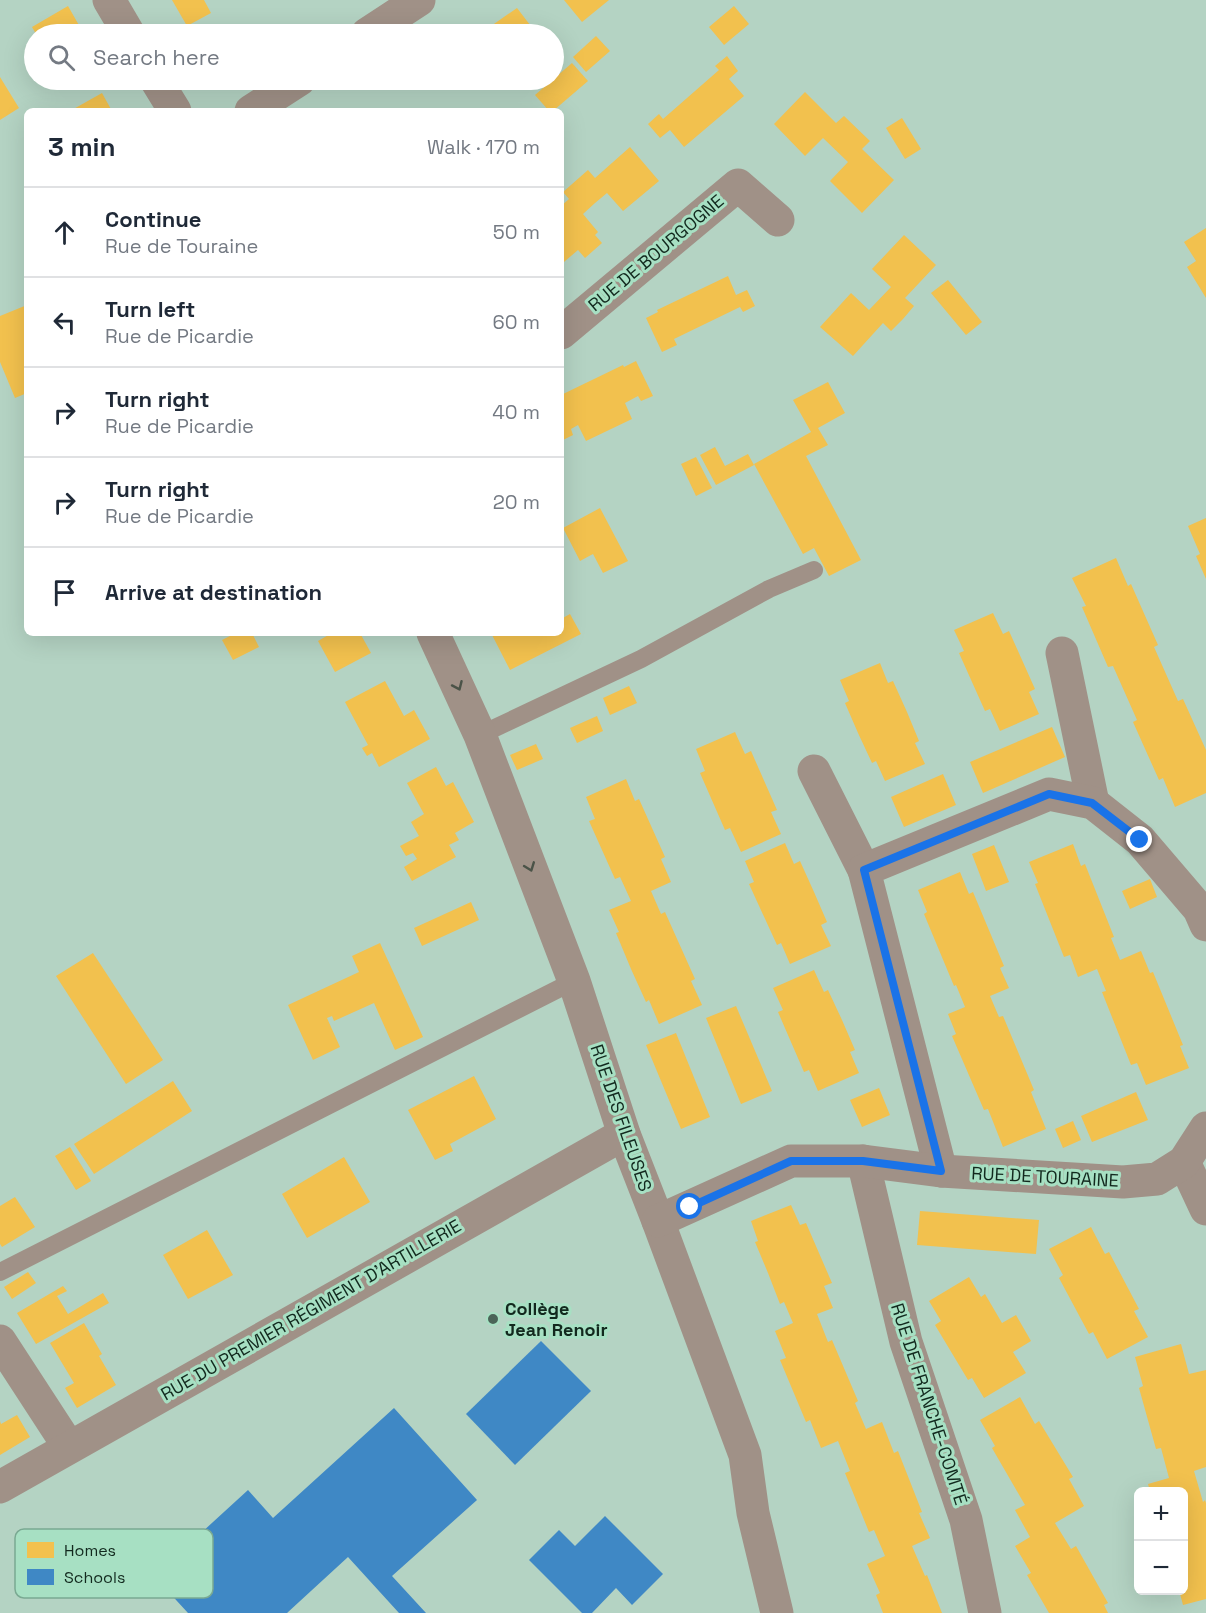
<!DOCTYPE html>
<html lang="en">
<head>
<meta charset="utf-8">
<style>
	:root { --surface:#fff; --page:#f6f6f7; --text:#1f2937; --muted:#747a83; --line:#e0e1e3 }
	body { margin:0; font-family:"Space Grotesk",sans-serif; background:var(--page); color:var(--text) }
	.controls { position:absolute; right:18px; bottom:18px; display:grid; overflow:hidden; border-radius:9px; box-shadow:0 6px 24px #0002 }
	.controls button { width:54px; height:54px; display:grid; place-items:center; padding:0; border:0; border-bottom:2px solid var(--line); background:var(--surface); color:var(--text); font:30px sans-serif }
	.stop { position:absolute; width:18px; height:18px; margin:-14px; border:4px solid #1a73e8; border-radius:50%; background:#fff }
	.stop.end { background:#1a73e8; border-color:#fff; box-shadow:0 2px 6px #0008 }
	.list { margin:0; padding:0; list-style:none }
	h2 { display:flex; justify-content:space-between; align-items:center; height:78px; margin:0; padding:0 24px; font-size:26px }
	h2 small { font-size:20px; font-weight:400; color:var(--muted) }
	.list li { display:grid; grid-template-columns:39px 1fr auto; gap:18px; align-items:center; box-sizing:border-box; height:90px; padding:0 24px; border-top:2px solid var(--line) }
	.list b { display:block; font-size:22px; white-space:nowrap }
	.list p { margin:0; font-size:20px; white-space:nowrap; color:var(--muted) }
	.list em { font-size:20px; font-style:normal; color:var(--muted) }
	.icon { flex:none; width:33px; height:33px; fill:none; stroke:currentColor; stroke-width:2; stroke-linecap:round; stroke-linejoin:round }
	.map { position:relative; flex:none; width:1206px; height:1613px; overflow:hidden }
	.search { position:absolute; background:var(--surface); box-shadow:0 6px 24px #0002; left:24px; top:24px; width:540px; height:66px; display:flex; align-items:center; gap:15px; box-sizing:border-box; padding:0 21px; border-radius:33px; color:var(--muted); font-size:22px }
	.panel { position:absolute; background:var(--surface); box-shadow:0 6px 24px #0002; left:24px; top:108px; width:540px; height:528px; border-radius:9px }
	.map>svg:first-child { display:block }
	.homes { fill:#f2c14e }
	.schools { fill:#3f88c5 }
	.lines { fill:none; stroke-linecap:round; stroke-linejoin:round }
	.lane { stroke:#a09187; stroke-width:18 }
	.street { stroke:#a09187; stroke-width:33 }
	.oneway { stroke:#4b5348 }
	.route { stroke:#1a73e8; stroke-width:8 }
	.poi-dot { fill:#4b6458; stroke:#a7e0c3; stroke-width:2 }
	.labels { text-anchor:middle; stroke-width:6; stroke-linejoin:round; paint-order:stroke }
	.street-label { font-size:18px; fill:#12291e; stroke:#a7e0c3 }
	.poi-label { font-size:18px; font-weight:bold; fill:#12291e; stroke:#a7e0c3; text-anchor:start }
	.key { fill:#a7e0c3; stroke:#7aa992; stroke-width:1.5 }
	.key-label { font-size:16px; fill:#12291e }
</style>
</head>
<body>
<div class="map">
<svg width="1206" height="1613" viewBox="0 0 1206 1613">
	<rect width="100%" height="100%" fill="#b4d3c3"/>
	<g class="homes">
		<polygon points="172,0 204,0 211,13 187,26"/>
		<polygon points="564,0 609,0 582,22"/>
		<polygon points="68,6 84,34 36,34 32,27"/>
		<polygon points="734,6 749,24 724,45 709,27"/>
		<polygon points="517,8 537,34 498,34 491,26"/>
		<polygon points="596,36 610,51 586,72 573,57"/>
		<polygon points="727,56 738,71 729,79 744,96 684,147 670,130 660,138 648,124 659,114 663,119 719,70 715,66"/>
		<polygon points="572,63 588,81 553,111 549,111 535,95"/>
		<polygon points="0,77 19,108 0,120"/>
		<polygon points="805,92 836,123 844,116 870,141 862,149 894,180 862,213 830,181 848,162 823,138 805,156 774,124"/>
		<polygon points="102,93 112,111 70,111"/>
		<polygon points="902,118 921,149 905,159 886,128"/>
		<polygon points="630,147 659,181 623,211 607,193 595,203 583,214 598,232 595,235 602,243 585,258 578,250 564,262 561,258 561,206 569,199 563,192 588,170 595,178"/>
		<polygon points="1206,228 1206,298 1187,267 1196,261 1184,242"/>
		<polygon points="904,235 936,265 905,298 914,306 903,319 891,331 883,323 853,356 820,327 851,293 869,310 891,287 872,269"/>
		<polygon points="728,276 736,295 747,290 755,306 743,312 740,307 674,339 677,345 662,352 646,318 658,312 657,310"/>
		<polygon points="948,280 982,322 966,335 931,293"/>
		<polygon points="27,305 27,393 15,398 0,362 0,316"/>
		<polygon points="636,361 653,396 641,401 638,396 625,403 632,419 586,441 578,425 571,429 573,435 561,441 561,419 564,417 561,411 561,395 623,365 624,367"/>
		<polygon points="828,382 845,413 818,428 828,445 806,456 861,560 829,576 814,548 803,554 754,464 811,432 793,400"/>
		<polygon points="715,447 725,466 748,454 754,465 716,485 700,455"/>
		<polygon points="696,457 712,488 696,496 681,464"/>
		<polygon points="600,508 628,561 603,573 593,554 580,561 563,528"/>
		<polygon points="1206,518 1206,579 1196,556 1200,554 1188,526"/>
		<polygon points="1116,558 1128,586 1131,584 1158,645 1154,647 1178,701 1183,699 1206,750 1206,793 1175,807 1163,778 1159,780 1133,722 1137,720 1113,666 1108,667 1082,607 1086,606 1072,578"/>
		<polygon points="993,613 1003,634 1009,631 1035,689 1029,692 1039,714 1000,731 990,709 985,711 959,653 964,651 954,630"/>
		<polygon points="570,614 581,634 510,670 491,633 561,633 561,619"/>
		<polygon points="236,633 252,633 259,647 233,660 222,640"/>
		<polygon points="332,633 360,633 371,653 335,672 318,641"/>
		<polygon points="880,663 888,683 893,681 907,712 919,741 915,743 925,764 885,781 876,761 872,763 858,733 845,703 849,701 840,680"/>
		<polygon points="385,681 404,716 414,710 430,739 379,767 372,753 367,756 362,748 368,745 345,702"/>
		<polygon points="629,686 637,703 610,715 603,698"/>
		<polygon points="597,716 603,731 577,743 570,728"/>
		<polygon points="1052,727 1065,757 983,793 970,762"/>
		<polygon points="735,732 745,754 751,751 777,810 771,812 781,834 741,852 730,828 725,830 700,773 705,771 696,749"/>
		<polygon points="536,744 543,759 517,770 510,755"/>
		<polygon points="436,767 446,786 453,782 474,822 455,833 459,840 449,845 456,857 412,881 404,867 417,859 413,853 406,856 400,846 419,836 411,822 424,814 407,783"/>
		<polygon points="943,774 956,805 904,827 891,797"/>
		<polygon points="626,779 635,801 639,799 665,857 661,859 671,882 651,891 661,914 665,912 695,979 691,981 702,1005 659,1024 649,1000 646,1002 631,969 616,933 619,932 609,910 631,901 620,877 615,879 589,821 595,819 586,797"/>
		<polygon points="785,843 794,864 800,861 814,892 827,922 821,925 831,946 790,964 781,943 777,945 749,884 754,882 745,861"/>
		<polygon points="1073,844 1081,866 1085,864 1114,937 1111,938 1120,960 1141,951 1150,973 1153,972 1183,1045 1180,1046 1189,1068 1146,1085 1137,1063 1131,1065 1102,992 1106,991 1097,969 1078,977 1070,955 1064,957 1035,884 1038,883 1029,862"/>
		<polygon points="994,845 1009,882 986,891 972,854"/>
		<polygon points="960,872 969,894 973,892 1004,966 1000,968 1009,988 990,996 999,1017 1003,1016 1034,1090 1031,1092 1046,1129 1003,1147 988,1109 984,1110 952,1036 956,1034 948,1014 965,1007 956,985 954,986 924,914 927,912 918,890"/>
		<polygon points="1150,879 1157,897 1130,909 1122,891"/>
		<polygon points="471,902 479,920 422,946 414,928"/>
		<polygon points="380,943 423,1037 395,1050 374,1003 334,1021 332,1016 327,1018 340,1047 313,1060 288,1005 359,972 352,956"/>
		<polygon points="93,953 163,1060 126,1084 56,976"/>
		<polygon points="814,970 824,992 828,990 842,1020 855,1050 850,1052 859,1073 818,1091 809,1070 804,1072 778,1012 783,1010 773,988"/>
		<polygon points="736,1006 772,1091 741,1104 706,1018"/>
		<polygon points="676,1033 710,1117 681,1129 646,1045"/>
		<polygon points="474,1076 496,1119 450,1144 453,1151 435,1160 408,1110"/>
		<polygon points="173,1081 192,1111 94,1174 74,1144"/>
		<polygon points="879,1088 890,1115 862,1127 850,1100"/>
		<polygon points="1136,1092 1148,1120 1092,1142 1081,1116"/>
		<polygon points="1073,1121 1081,1140 1063,1148 1055,1129"/>
		<polygon points="70,1147 91,1181 76,1190 55,1156"/>
		<polygon points="344,1157 370,1202 307,1238 282,1194"/>
		<polygon points="15,1197 35,1227 2,1247 0,1244 0,1206"/>
		<polygon points="791,1205 800,1225 806,1223 832,1283 824,1286 833,1308 817,1314 828,1342 832,1340 858,1401 855,1403 866,1429 882,1422 894,1453 898,1451 922,1512 919,1513 930,1538 912,1546 925,1576 927,1575 942,1613 883,1613 876,1595 880,1593 867,1564 885,1556 874,1530 869,1532 845,1473 850,1471 838,1441 821,1448 810,1420 806,1422 780,1360 786,1358 775,1331 793,1323 784,1302 780,1304 768,1273 755,1242 758,1241 751,1221"/>
		<polygon points="920,1211 1039,1220 1036,1254 917,1245"/>
		<polygon points="1091,1227 1105,1254 1109,1252 1139,1309 1134,1311 1148,1337 1107,1359 1093,1332 1089,1334 1059,1278 1063,1275 1049,1249"/>
		<polygon points="207,1230 233,1275 188,1299 163,1255"/>
		<polygon points="28,1272 36,1283 12,1299 4,1287"/>
		<polygon points="969,1277 981,1297 985,1294 1002,1323 1016,1315 1031,1341 1013,1352 1026,1373 984,1398 972,1378 968,1380 935,1325 941,1321 929,1301"/>
		<polygon points="63,1286 67,1291 57,1296 68,1314 103,1293 109,1303 36,1344 17,1313"/>
		<polygon points="84,1323 102,1354 99,1356 116,1385 77,1408 65,1388 74,1383 50,1343"/>
		<polygon points="1181,1344 1189,1374 1206,1370 1206,1467 1194,1471 1203,1502 1205,1500 1206,1503 1206,1599 1183,1605 1179,1590 1184,1590 1184,1491 1150,1491 1148,1484 1169,1478 1161,1448 1156,1449 1139,1388 1143,1386 1135,1357"/>
		<polygon points="1020,1397 1035,1424 1039,1421 1073,1477 1069,1479 1084,1506 1055,1523 1071,1549 1076,1546 1108,1603 1104,1605 1108,1613 1049,1613 1027,1575 1031,1573 1015,1546 1030,1537 1015,1510 1025,1505 992,1448 995,1446 980,1420"/>
		<polygon points="17,1415 30,1437 0,1455 0,1421 1,1424"/>
	</g>
	<g class="schools">
		<polygon points="541,1341 591,1391 515,1465 466,1414"/>
		<polygon points="394,1408 477,1500 392,1576 426,1613 399,1613 348,1557 287,1613 188,1613 154,1576 248,1490 273,1518"/>
		<polygon points="605,1516 663,1574 632,1605 616,1588 592,1613 582,1613 529,1560 559,1530 575,1546"/>
	</g>
	<g class="lines">
		<g class="lane">
			<polyline points="480,735 641,659 769,589 814,570"/>
			<polyline points="0,1272 574,981"/>
		</g>
		<g class="street">
			<polyline points="109,0 129,34"/>
			<polyline points="367,34 419,0"/>
			<polyline points="156,80 175,111"/>
			<polyline points="251,111 299,80"/>
			<polyline points="561,333 738,185 778,220"/>
			<polyline points="433,633 480,735 574,981 624,1134 658,1221 745,1455 753,1513 777,1613"/>
			<polyline points="1062,653 1093,803"/>
			<polyline points="814,771 864,870"/>
			<polyline points="863,1161 906,1342 966,1520 985,1613"/>
			<polyline points="1184,1162 1206,1209"/>
			<polyline points="941,1171 864,870 1049,794 1093,803 1140,840 1199,909 1206,925"/>
			<polyline points="658,1221 791,1161 863,1161 941,1171 1123,1182 1157,1179 1184,1162 1206,1128"/>
			<polyline points="0,1341 69,1447"/>
			<polyline points="0,1487 624,1134"/>
		</g>
	</g>
	<defs><path id="oneway-chevron" d="M-2-3.5L2.5 0L-2 3.5" fill="none" stroke-width="1.6" stroke-linecap="round" stroke-linejoin="round" transform="scale(1.5)"/></defs>
	<g class="oneway">
		<use href="#oneway-chevron" transform="translate(458 686) rotate(66)"/>
		<use href="#oneway-chevron" transform="translate(530 867) rotate(69)"/>
	</g>
	<g class="lines">
		<polyline class="route" points="690,1207 791,1161 863,1161 941,1171 864,870 1049,794 1092,803 1140,840"/>
	</g>
	<circle class="poi-dot" cx="493" cy="1319" r="6"/>
	<g class="labels">
		<g class="street-label">
			<text transform="translate(656 253) rotate(-40)" y="6">RUE DE BOURGOGNE</text>
			<text transform="translate(621 1118) rotate(71)" y="6">RUE DES FILEUSES</text>
			<text transform="translate(1045 1177) rotate(3)" y="6">RUE DE TOURAINE</text>
			<text transform="translate(311 1310) rotate(-30)" y="6">RUE DU PREMIER RÉGIMENT D'ARTILLERIE</text>
			<text transform="translate(929 1404) rotate(72)" y="6">RUE DE FRANCHE-COMTÉ</text>
		</g>
		<g class="poi-label">
			<text x="505" y="1315">Collège<tspan x="505" dy="21">Jean Renoir</tspan></text>
		</g>
	</g>
	<rect x="15" y="1529" width="198" height="69" rx="9" class="key"/>
	<rect x="27" y="1542" width="27" height="16" fill="#f2c14e"/>
	<rect x="27" y="1569" width="27" height="16" fill="#3f88c5"/>
	<g class="key-label">
		<text x="64" y="1556">Homes</text>
		<text x="64" y="1583">Schools</text>
	</g>
</svg>
<div class="controls">
<button>+</button>
<button>−</button>
</div>
<div class="stop" style="left:690px;top:1207px"></div>
<div class="stop end" style="left:1140px;top:840px"></div>
<div class="search"><svg class="icon" aria-label="search" viewBox="0 0 24 24"><circle cx="10" cy="10" r="6"/><path d="M15 15l6 6"/></svg>Search here</div>
<section class="panel">
<h2>3 min<small>Walk · 170 m</small></h2>
<ul class="list">
<li><svg class="icon" aria-label="ahead" viewBox="0 0 24 24"><path d="M12 20V5M6 11l6-6 6 6"/></svg><div><b>Continue</b><p>Rue de Touraine</p></div><em>50 m</em></li>
<li><svg class="icon" aria-label="left" viewBox="0 0 24 24"><path d="M17 20v-9H6M10 6l-5 5 5 5"/></svg><div><b>Turn left</b><p>Rue de Picardie</p></div><em>60 m</em></li>
<li><svg class="icon" aria-label="right" viewBox="0 0 24 24"><path d="M7 20v-9h11M14 6l5 5-5 5"/></svg><div><b>Turn right</b><p>Rue de Picardie</p></div><em>40 m</em></li>
<li><svg class="icon" aria-label="right" viewBox="0 0 24 24"><path d="M7 20v-9h11M14 6l5 5-5 5"/></svg><div><b>Turn right</b><p>Rue de Picardie</p></div><em>20 m</em></li>
<li><svg class="icon" aria-label="arrive" viewBox="0 0 24 24"><path d="M6 21V4h12l-3 4 3 4H6"/></svg><div><b>Arrive at destination</b></div></li>
</ul>
</section>
</div>
</body>
</html>
